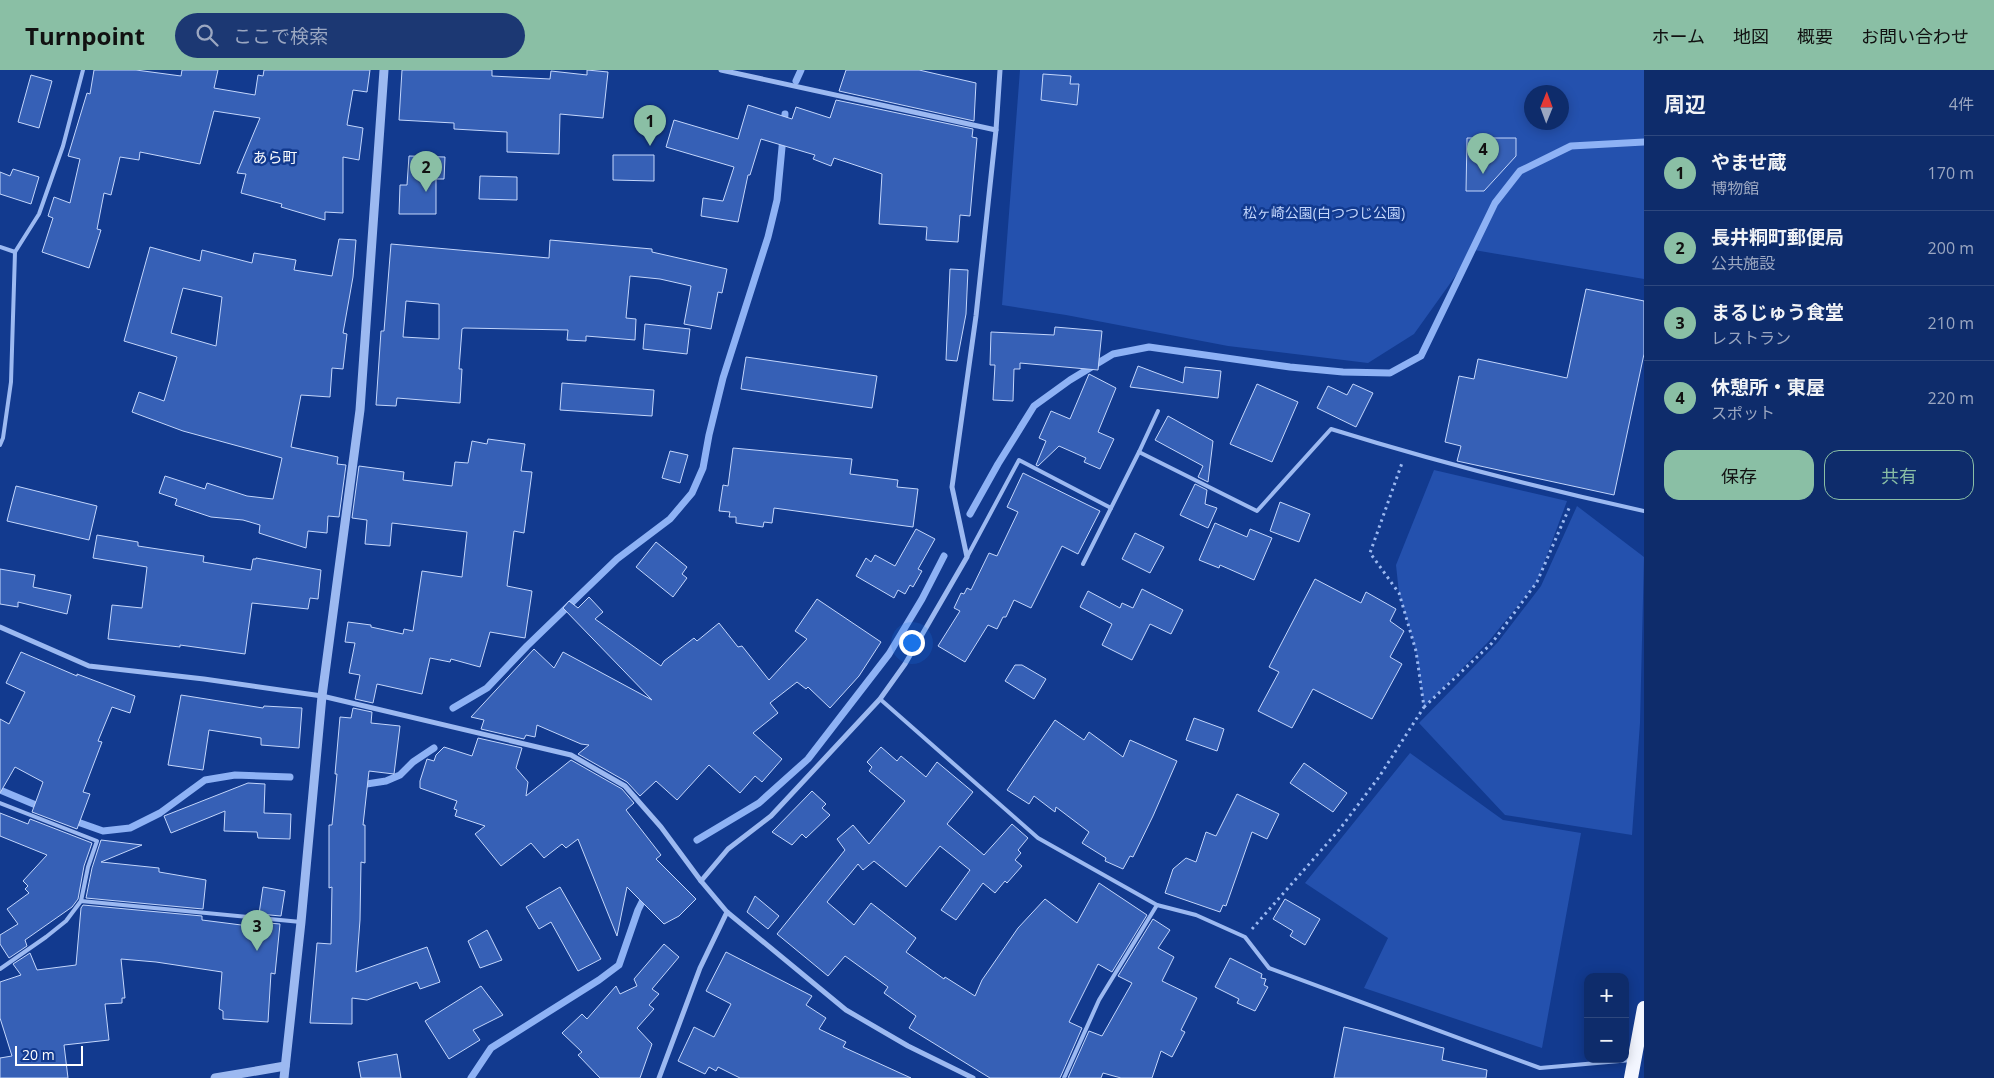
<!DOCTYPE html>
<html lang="ja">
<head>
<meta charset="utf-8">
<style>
	:root { --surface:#0e2c6b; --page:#1c3873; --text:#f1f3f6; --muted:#9ba7c1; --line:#2e487e; --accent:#8abfa5 }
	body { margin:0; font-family:"Open Sans","Noto Sans JP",sans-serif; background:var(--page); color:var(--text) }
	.controls { position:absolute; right:15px; bottom:15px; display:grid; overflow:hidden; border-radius:10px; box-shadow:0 2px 12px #0003 }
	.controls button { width:45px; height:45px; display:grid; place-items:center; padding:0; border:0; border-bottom:1px solid var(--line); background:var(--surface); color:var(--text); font:25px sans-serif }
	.compass { position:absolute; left:1524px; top:15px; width:45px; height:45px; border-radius:50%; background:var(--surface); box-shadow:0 2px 12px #0003; rotate:1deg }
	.scale { position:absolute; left:15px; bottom:12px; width:68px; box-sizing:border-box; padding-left:5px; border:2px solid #fff; border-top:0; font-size:14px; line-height:18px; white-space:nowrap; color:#fff; -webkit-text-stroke:4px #123a8f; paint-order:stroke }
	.you { position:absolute; left:911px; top:572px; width:18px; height:18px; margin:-12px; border:4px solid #fff; border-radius:50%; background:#1a73e8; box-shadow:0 0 0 8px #1a73e833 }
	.badge { display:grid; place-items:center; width:32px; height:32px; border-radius:50%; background:var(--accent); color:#111; font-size:16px; font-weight:700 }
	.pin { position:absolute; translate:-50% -41px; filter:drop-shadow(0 1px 2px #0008) }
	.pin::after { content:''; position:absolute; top:26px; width:18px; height:15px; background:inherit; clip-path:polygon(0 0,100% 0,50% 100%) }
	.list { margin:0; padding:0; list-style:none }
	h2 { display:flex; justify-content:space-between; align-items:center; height:65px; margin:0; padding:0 20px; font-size:21px }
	h2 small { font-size:16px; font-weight:400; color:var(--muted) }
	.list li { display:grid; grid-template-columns:32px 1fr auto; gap:15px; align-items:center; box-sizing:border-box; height:75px; padding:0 20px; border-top:1px solid var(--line) }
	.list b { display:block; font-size:19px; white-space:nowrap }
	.list p { margin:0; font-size:16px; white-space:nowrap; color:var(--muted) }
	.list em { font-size:16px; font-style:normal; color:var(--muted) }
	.actions { display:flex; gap:10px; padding:15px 20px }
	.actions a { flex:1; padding:11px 0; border:1px solid var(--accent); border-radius:15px; text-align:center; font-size:18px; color:var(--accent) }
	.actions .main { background:var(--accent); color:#111 }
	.icon { flex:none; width:28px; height:28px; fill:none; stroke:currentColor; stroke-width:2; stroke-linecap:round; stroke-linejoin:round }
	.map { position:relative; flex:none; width:1644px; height:1008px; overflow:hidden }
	header { display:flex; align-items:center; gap:30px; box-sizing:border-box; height:70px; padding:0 25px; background:var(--accent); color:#111 }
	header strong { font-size:24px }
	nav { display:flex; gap:28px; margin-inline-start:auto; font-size:18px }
	.search { width:350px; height:45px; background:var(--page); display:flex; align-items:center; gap:12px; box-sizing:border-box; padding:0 18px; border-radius:28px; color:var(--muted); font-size:19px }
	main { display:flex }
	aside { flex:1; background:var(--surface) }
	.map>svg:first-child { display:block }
	.green { fill:#2451ae; fill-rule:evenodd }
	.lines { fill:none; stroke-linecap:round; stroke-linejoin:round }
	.stream { stroke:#8eb2f5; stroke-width:7 }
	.building { fill:#3660b6; stroke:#c3d6fc; fill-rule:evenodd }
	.path { stroke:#9cb9f1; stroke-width:3; stroke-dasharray:2.5 4; stroke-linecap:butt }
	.service { stroke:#9cb9f1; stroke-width:4 }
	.minor { stroke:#9cb9f1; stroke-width:5 }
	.tertiary { stroke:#9cb9f1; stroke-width:9 }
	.trunk { stroke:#f3f6ff; stroke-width:14 }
	.labels { text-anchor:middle; stroke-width:5; stroke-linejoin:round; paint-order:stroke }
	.park-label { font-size:14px; fill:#c3d6fc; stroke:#123a8f }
	.neighbourhood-label { font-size:15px; fill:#fff; stroke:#123a8f }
</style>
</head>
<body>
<header>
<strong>Turnpoint</strong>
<div class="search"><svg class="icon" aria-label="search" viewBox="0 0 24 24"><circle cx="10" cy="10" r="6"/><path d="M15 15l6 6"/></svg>ここで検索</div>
<nav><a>ホーム</a><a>地図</a><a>概要</a><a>お問い合わせ</a></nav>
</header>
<main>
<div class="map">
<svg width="1644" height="1008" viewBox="0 0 1644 1008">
	<rect width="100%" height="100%" fill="#123a8f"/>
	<g class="green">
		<path d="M1020 0H1644V209L1474 180 1414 264 1368 293 1228 276 1066 245 1002 235ZM1532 22H1562V52H1532Z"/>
		<polygon points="1434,400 1567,431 1537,512 1489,571 1424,637 1416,581 1399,523 1396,495"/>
		<polygon points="1577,436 1644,487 1640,653 1632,765 1505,745 1419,653 1498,572 1541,516"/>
		<polygon points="1410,683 1503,750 1581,763 1542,978 1364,918 1388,868 1305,813"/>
	</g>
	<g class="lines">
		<g class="stream">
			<polyline points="796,11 801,0"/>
			<polyline points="784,56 785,44"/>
			<polyline points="970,444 998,394 1034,336 1070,310 1113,284 1149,277 1290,297 1343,302 1390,303 1421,286 1495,133 1520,101 1571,76 1644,72"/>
			<polyline points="453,638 487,618 527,576 617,489 670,449 692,423 703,398 709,365 723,308 768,167 777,130 783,67"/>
			<polyline points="360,715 386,711 400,705 413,692 434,678"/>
			<polyline points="0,720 43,738"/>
			<polyline points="72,750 103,761 130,758 160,743 205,710 235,705 290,707"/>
			<polyline points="697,770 759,733 808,689 889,584 922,529 944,486"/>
			<polyline points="471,1008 491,978 599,910 619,895 638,840 646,824"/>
		</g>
	</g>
	<g class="building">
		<polygon points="94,0 136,0 181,6 182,0 218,0 214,18 255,25 258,5 263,6 264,0 370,0 367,22 353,20 347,55 363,58 359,90 343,87 343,143 325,142 325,150 281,137 282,134 241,123 246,104 237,103 260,48 214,41 200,94 140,82 139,90 120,87 111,125 104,123 97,159 101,160 89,198 42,182 53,148 48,146 54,127 70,133 80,89 68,86 87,23 90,24"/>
		<polygon points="402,0 492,0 492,6 550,9 551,1 587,5 587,0 608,2 603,48 560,44 559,84 507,82 507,62 454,59 454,53 399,50"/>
		<polygon points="846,0 919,0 976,13 974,51 839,21"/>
		<polygon points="1043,4 1071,6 1070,14 1079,14 1077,35 1041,30"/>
		<polygon points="31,5 52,11 39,58 18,52"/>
		<polygon points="836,30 973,59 972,67 977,68 970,146 960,145 958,172 926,170 927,157 879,154 882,104 834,88 831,96 813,89 815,85 761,69 750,105 748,105 738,152 701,146 703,128 723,131 734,97 666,77 674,50 738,69 748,35 792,49 796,37 830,48"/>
		<polygon points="1467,68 1516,68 1516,86 1484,121 1466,121"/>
		<polygon points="613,85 654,85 654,111 613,110"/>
		<polygon points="409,86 445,87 444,109 436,109 436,144 399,144 400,115 407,115"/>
		<polygon points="13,99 39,107 31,134 0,124 0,102 10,106"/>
		<polygon points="480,106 517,107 517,130 479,129"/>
		<path d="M339 169 356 170 353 207 343 263 347 264 343 299 332 298 330 327 301 325 291 377 338 387 337 394 346 395 339 447 328 446 327 463 308 461 306 478 259 463 260 455 243 450 211 447 175 435 177 429 159 423 165 406 205 419 207 413 247 426 273 429 282 388 183 361 132 342 139 322 164 331 177 287 124 271 150 177 200 191 202 180 252 193 254 183 296 190 294 200 332 206ZM183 218 222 227 216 276 171 263Z"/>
		<path d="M550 170 652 179V182L727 199 722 223 718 222 711 259 684 254 691 216 660 209 630 206 626 248 636 249 635 270 586 266V271L567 270 568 260 464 258 462 259 459 299H462L460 333 397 328 396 336 376 335 381 261H384L391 174 549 188ZM406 231 439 234V269L403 267Z"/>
		<polygon points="950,199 968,200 966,244 957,291 946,290"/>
		<polygon points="1586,219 1644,231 1644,284 1614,425 1457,391 1461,376 1445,372 1459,306 1474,309 1478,289 1567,308"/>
		<polygon points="645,254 690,259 687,284 643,279"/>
		<polygon points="1055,257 1102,261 1098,300 1020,293 1020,299 1014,299 1013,331 993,330 995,295 990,295 991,262 1054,265"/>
		<polygon points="746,287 877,306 872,338 741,319"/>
		<polygon points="1138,296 1183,313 1185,297 1221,301 1218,328 1130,317"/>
		<polygon points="1089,304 1116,318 1098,362 1114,369 1100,399 1084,392 1086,388 1059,376 1038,396 1036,395 1046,371 1039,368 1051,341 1070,349"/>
		<polygon points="562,313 654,320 652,346 560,340"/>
		<polygon points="1257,314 1298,332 1272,392 1230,374"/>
		<polygon points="1353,314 1373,323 1356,357 1317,338 1328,316 1347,325"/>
		<polygon points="1168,346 1213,371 1208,412 1198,407 1203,396 1155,370"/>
		<polygon points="488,369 525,374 521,401 532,402 524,463 514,461 507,516 532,521 525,568 490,562 480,597 451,589 450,592 430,588 422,624 377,614 373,633 355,629 360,605 349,603 355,573 345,572 348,552 371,555 371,557 403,564 404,559 413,561 422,501 462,507 467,462 392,453 390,476 365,474 367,450 352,448 359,396 404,402 403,410 452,416 455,392 468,393 472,371 487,374"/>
		<polygon points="733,378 852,389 850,404 898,410 897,417 918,419 913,457 774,438 772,453 764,452 763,457 736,453 736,447 729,447 730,442 719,441 723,415 728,416"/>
		<polygon points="670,381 688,385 680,413 662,408"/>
		<polygon points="1023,403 1100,441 1078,484 1062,476 1031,538 1014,530 1006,547 1003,547 997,559 988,555 965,592 938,576 960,541 954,538 961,523 964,524 967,518 971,520 989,483 997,486 1018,442 1007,437"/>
		<polygon points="1195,414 1207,420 1205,434 1217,438 1208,458 1180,445"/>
		<polygon points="16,416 97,436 89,470 7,451"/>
		<polygon points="1280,432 1310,444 1299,472 1270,461"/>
		<polygon points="1215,453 1247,467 1250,459 1272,468 1254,510 1220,495 1219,498 1199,490"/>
		<polygon points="916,459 935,469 918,499 922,501 913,517 910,515 905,524 898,520 894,528 856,506 866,488 871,492 875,485 895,496"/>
		<polygon points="1135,463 1164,477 1150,503 1122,489"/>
		<polygon points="97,465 138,472 138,476 204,486 203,492 251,500 253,489 256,489 256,488 321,500 318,529 310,528 308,539 252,533 245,584 180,575 180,577 108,569 112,535 142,538 147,497 93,488"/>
		<polygon points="656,472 687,497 682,504 687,508 673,527 636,497"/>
		<polygon points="0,499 35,505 33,517 71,525 67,544 18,532 18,537 0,534"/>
		<polygon points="1315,509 1361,533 1366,522 1396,539 1390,551 1404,561 1390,587 1402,594 1372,649 1313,619 1292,658 1258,641 1279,602 1269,597"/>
		<polygon points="1142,519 1183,540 1171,564 1150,554 1132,590 1102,575 1112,554 1080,537 1088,521 1120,538 1122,533 1133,538"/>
		<polygon points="589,527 603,542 595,549 661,596 664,591 694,568 697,571 719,553 738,577 742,576 769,610 807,569 795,561 817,529 881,572 859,606 830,638 808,617 806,619 797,612 770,633 778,643 753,663 782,689 762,712 755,706 740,723 709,695 677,730 656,711 640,726 627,712 578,684 589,675 581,674 537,655 535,667 526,665 524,669 481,659 484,650 471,647 534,579 554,598 563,582 652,630 563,538 569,531 578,538"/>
		<polygon points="21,582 77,606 77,604 135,626 130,643 112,637 98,671 102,672 83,722 90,724 77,759 32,742 43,712 15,697 0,723 0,649 9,654 25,622 6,613"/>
		<polygon points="1015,595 1022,595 1046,609 1034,629 1005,611"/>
		<polygon points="181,625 263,638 264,636 302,638 299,678 261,675 261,668 209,660 203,700 168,695"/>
		<polygon points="353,638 372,642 371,653 400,656 394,704 369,701 363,755 365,755 365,793 361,792 360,850 356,902 427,877 440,912 420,919 417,912 367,930 352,928 352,954 310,953 317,873 331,874 332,817 329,818 329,755 332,755 337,704 335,704 340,647 351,648"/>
		<polygon points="1194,648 1224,659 1217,681 1186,670"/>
		<polygon points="1055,650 1084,670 1089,662 1123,687 1130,670 1177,691 1153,746 1133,787 1130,786 1123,799 1105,791 1106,788 1082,773 1089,762 1056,737 1055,742 1034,726 1029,734 1007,720"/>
		<polygon points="478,668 522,678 516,698 528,712 526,726 571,690 622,719 634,733 626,740 661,785 656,789 696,829 679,846 664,854 627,817 617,866 578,769 566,778 562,774 544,788 531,773 501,796 475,764 485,756 455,746 457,740 454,739 457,731 420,718 420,711 427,689 434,691 436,685 444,677 472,686"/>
		<polygon points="881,677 897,691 901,686 926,707 937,692 973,722 947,754 984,785 1012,754 1028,768 1018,780 1021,783 1015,790 1022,796 1007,813 1005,811 995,823 983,813 956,850 941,840 970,800 940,776 906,817 874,791 863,800 858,794 827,832 854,855 871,833 916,868 906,882 944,909 945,907 975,926 982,910 1018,858 1045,829 1077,853 1099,813 1147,845 1112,902 1098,894 1069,952 1082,958 1060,1008 990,1008 909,958 916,946 884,923 888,917 845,886 828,906 777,864 845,780 837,769 853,755 869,774 905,731 869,701 872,697 867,692"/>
		<polygon points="1304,693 1347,723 1333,742 1290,713"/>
		<polygon points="248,713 265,714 264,743 291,744 290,769 258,768 257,762 224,761 225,741 171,763 164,746"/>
		<polygon points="812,721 826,734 822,738 830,745 806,768 802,764 792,775 772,762"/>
		<polygon points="1237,724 1279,744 1267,769 1252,762 1226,836 1223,835 1220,842 1165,823 1173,799 1186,788 1196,792 1206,762 1216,766"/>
		<polygon points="0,743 28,754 30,749 92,773 84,796 78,829 72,837 25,870 27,876 9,888 0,874 0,865 18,854 7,839 29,823 25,819 28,816 23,811 47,785 0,766"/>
		<polygon points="101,770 142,775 101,792 159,798 159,802 206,810 203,839 86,828 92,798"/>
		<polygon points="263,817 285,821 281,846 259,844"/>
		<polygon points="560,817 601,889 578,901 551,852 539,859 526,837"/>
		<polygon points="755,826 779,846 768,859 747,842"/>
		<polygon points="1285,829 1320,849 1305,875 1290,866 1293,861 1273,849"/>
		<polygon points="83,835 202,846 202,850 257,857 257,852 280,854 275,904 271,903 268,952 223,949 223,941 219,939 222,902 156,892 121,889 125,928 122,928 122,933 105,934 109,970 64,975 68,1008 0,1008 0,988 12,986 0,948 0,912 21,905 13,894 30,883 37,900 76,895 81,838"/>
		<polygon points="1153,849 1170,860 1158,878 1174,887 1162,911 1197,928 1181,960 1185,962 1172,987 1161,981 1152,1008 1121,1008 1103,1003 1101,1008 1068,1008 1089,961 1102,966 1132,913 1118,906"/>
		<polygon points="487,860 502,890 480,898 468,871"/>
		<polygon points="664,874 679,887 652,919 659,924 649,935 654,939 637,958 652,974 640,1008 600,1008 578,985 582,982 562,963 582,944 587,949 616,916 620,924 637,916 634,909"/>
		<polygon points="726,882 812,926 806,935 826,948 819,959 846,972 843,977 911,1008 740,1008 718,997 716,1001 709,997 705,1004 678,991 694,957 714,967 731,934 706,921"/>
		<polygon points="1230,888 1262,904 1261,908 1266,909 1264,915 1268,917 1255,941 1237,933 1239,929 1215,917"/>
		<polygon points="481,916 503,945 473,960 480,970 449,989 425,951"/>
		<polygon points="1344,957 1444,978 1442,990 1487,1000 1486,1008 1334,1008"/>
		<polygon points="397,984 401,1008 361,1008 358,992"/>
	</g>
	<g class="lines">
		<g class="path">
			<polyline points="1424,637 1492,573 1537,512 1570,436"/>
			<polyline points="1252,859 1339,760 1379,707 1424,637 1416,581 1399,523 1370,483 1402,393"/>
		</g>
		<g class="service">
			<polyline points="0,177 15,182"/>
			<polyline points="0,375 3,368 11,312 15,182 39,144 63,76 83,0"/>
			<polyline points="1139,382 1158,341"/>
			<path d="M967 487 1019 390 1111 438 1139 382 1257 441 1331 359C1434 391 1539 418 1644 441"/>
			<polyline points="1083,494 1111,438"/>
			<polyline points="880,629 1038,768 1157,835 1196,845 1245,867 1269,898 1540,998 1631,990"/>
			<polyline points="0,733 97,771 88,797 81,831"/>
			<polyline points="0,899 46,867 66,851 81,831 301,852"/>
			<polyline points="1064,1008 1099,930 1157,835"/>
		</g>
		<g class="minor">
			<polyline points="721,0 996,60"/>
			<polyline points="0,557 89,596 204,609 322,626 571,685 625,716 661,757 701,811 727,842 846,940 908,976 973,1008"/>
			<polyline points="701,811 728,779 771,746 880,629 905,594 967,487 952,417 976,246 996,60 1000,0"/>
			<polyline points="659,1008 700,898 727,842"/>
		</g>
		<g class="tertiary">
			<polyline points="215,1008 285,996"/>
			<polyline points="284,1008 301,852 322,626 360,340 384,0"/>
		</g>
		<polyline class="trunk" points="1631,1008 1644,938"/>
	</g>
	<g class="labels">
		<g class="park-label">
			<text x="1324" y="148">松ヶ崎公園(白つつじ公園)</text>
		</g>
		<g class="neighbourhood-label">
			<text x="275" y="93">あら町</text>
		</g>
	</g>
</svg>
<div class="controls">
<button>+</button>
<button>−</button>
</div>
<svg class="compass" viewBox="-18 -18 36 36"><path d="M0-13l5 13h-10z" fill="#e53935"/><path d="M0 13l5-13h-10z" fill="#9ba7c1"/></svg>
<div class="scale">20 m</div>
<div class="you"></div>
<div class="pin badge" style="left:650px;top:76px">1</div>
<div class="pin badge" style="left:426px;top:122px">2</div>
<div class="pin badge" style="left:257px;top:881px">3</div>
<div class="pin badge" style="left:1483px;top:104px">4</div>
</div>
<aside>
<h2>周辺<small>4件</small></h2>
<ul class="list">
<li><span class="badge">1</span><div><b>やませ蔵</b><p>博物館</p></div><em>170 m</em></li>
<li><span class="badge">2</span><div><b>長井粡町郵便局</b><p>公共施設</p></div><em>200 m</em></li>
<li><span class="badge">3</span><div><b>まるじゅう食堂</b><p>レストラン</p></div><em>210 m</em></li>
<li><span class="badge">4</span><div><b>休憩所・東屋</b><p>スポット</p></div><em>220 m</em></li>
</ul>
<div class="actions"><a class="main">保存</a><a>共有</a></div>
</aside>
</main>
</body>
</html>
